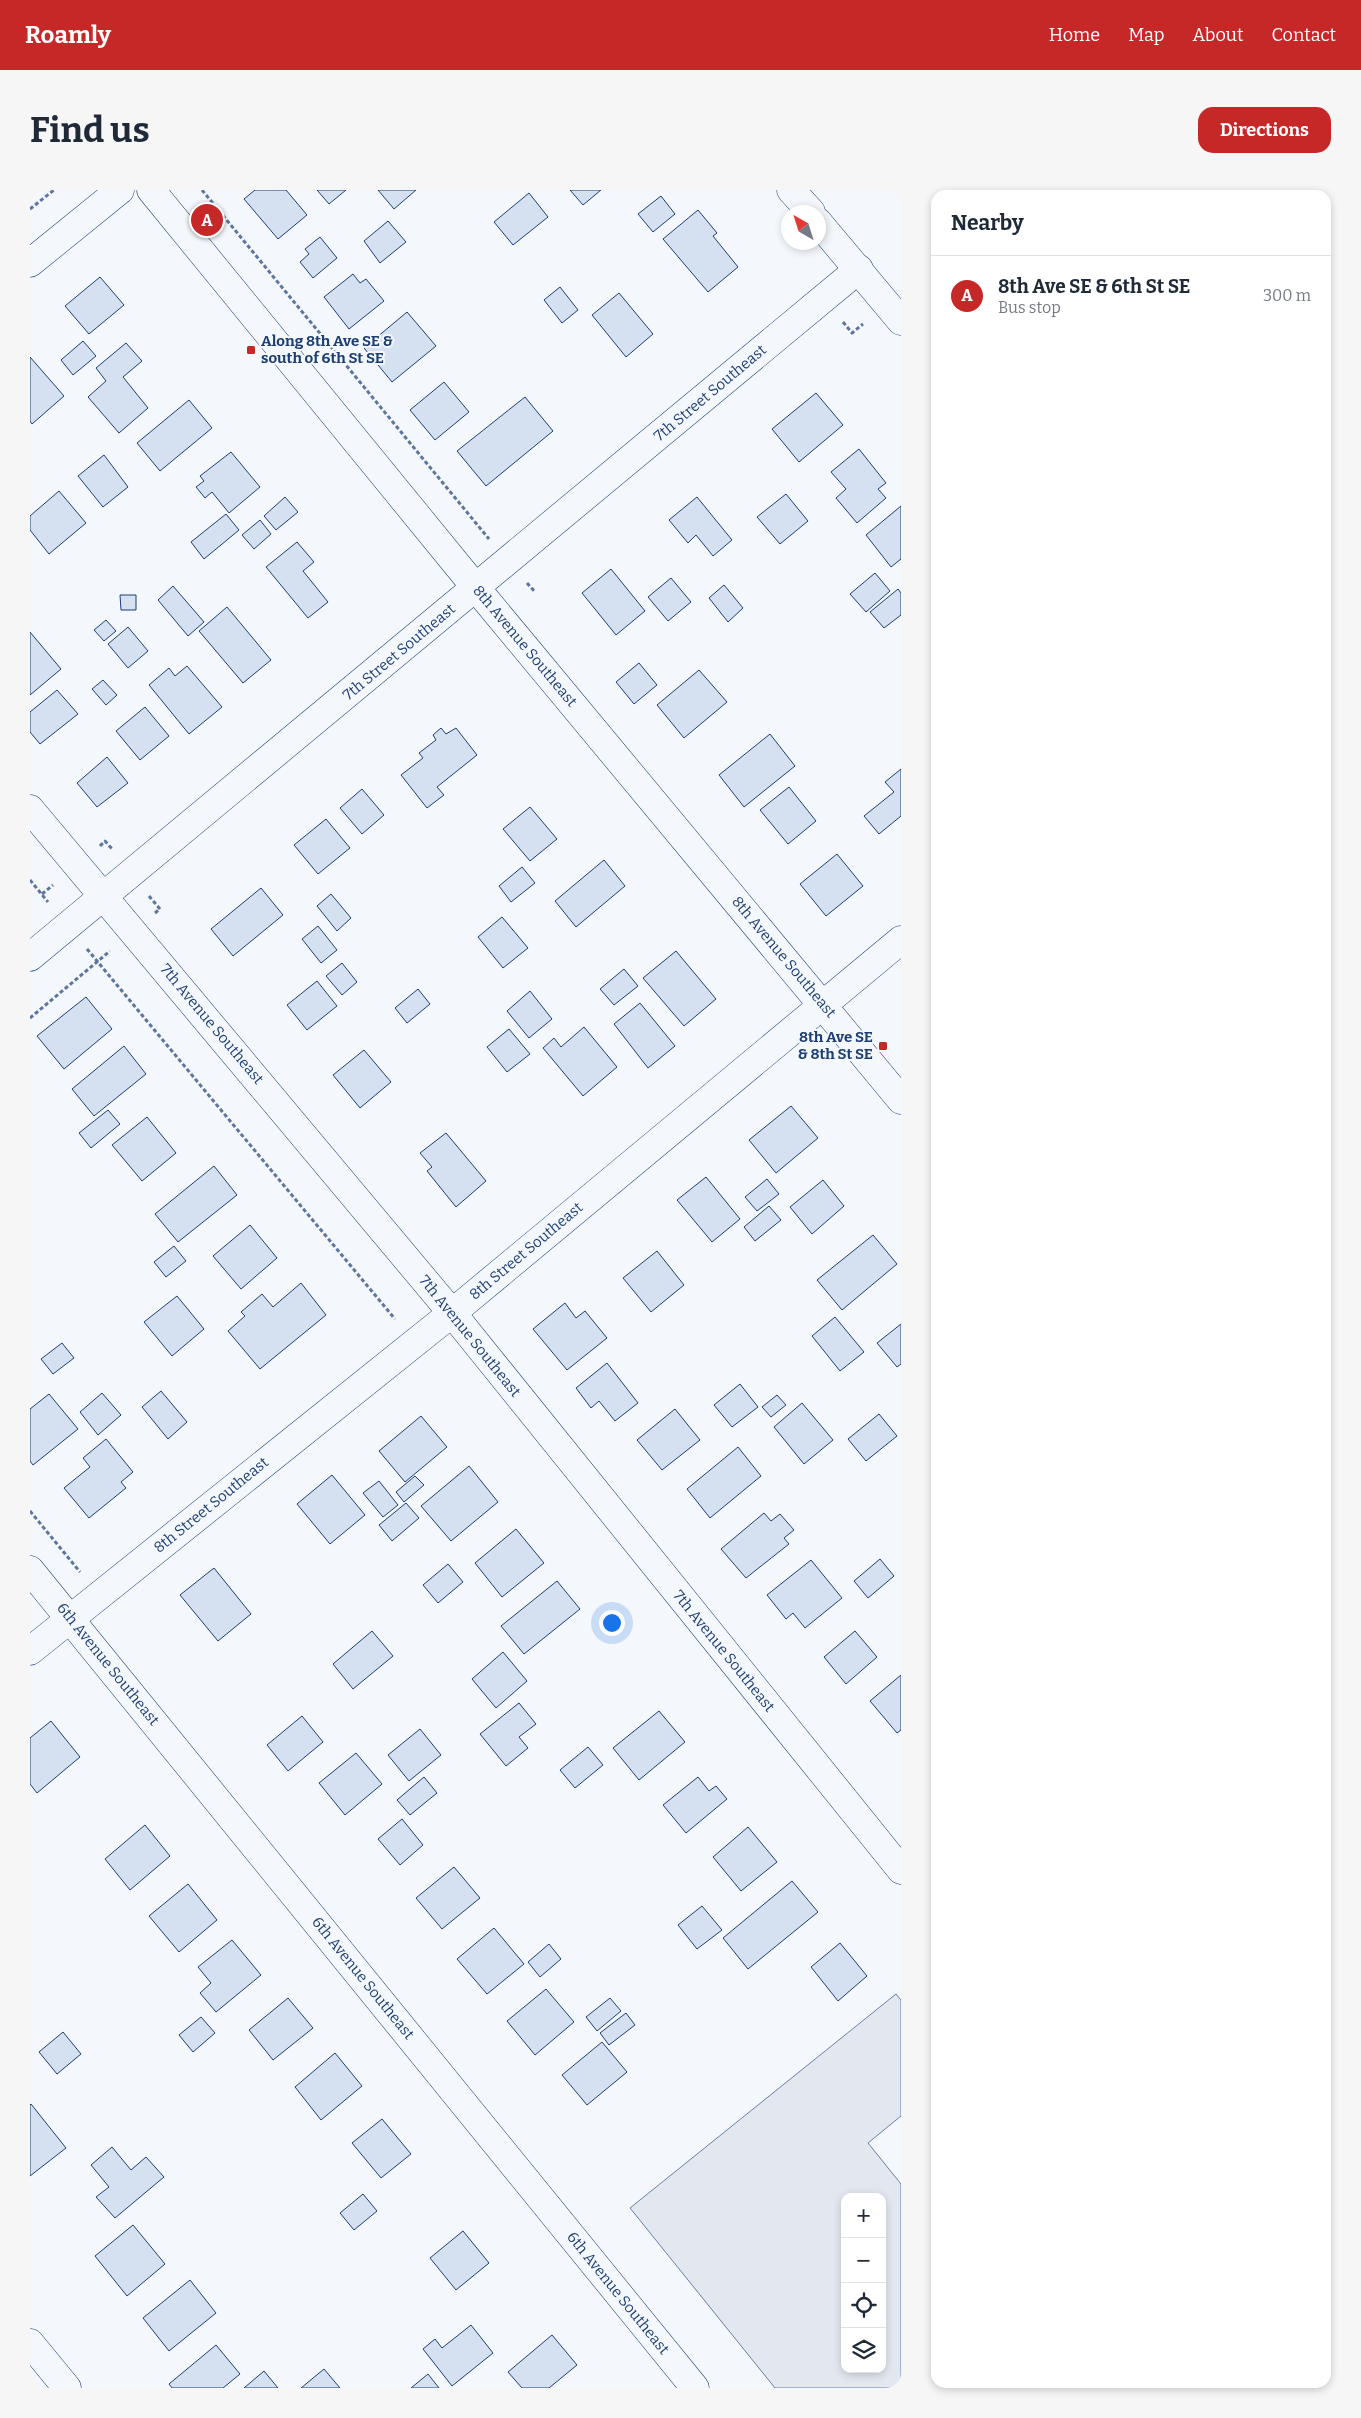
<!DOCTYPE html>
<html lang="en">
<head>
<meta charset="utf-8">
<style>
	:root { --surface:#fff; --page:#f6f6f7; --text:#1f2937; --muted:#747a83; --line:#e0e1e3; --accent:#c62828 }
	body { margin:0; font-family:Bitter,serif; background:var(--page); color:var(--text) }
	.controls { position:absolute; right:15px; bottom:15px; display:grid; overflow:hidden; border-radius:10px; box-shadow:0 2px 8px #0003 }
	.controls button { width:45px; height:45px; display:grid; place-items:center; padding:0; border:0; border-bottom:1px solid var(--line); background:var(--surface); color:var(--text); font:25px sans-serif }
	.compass { position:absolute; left:751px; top:15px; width:45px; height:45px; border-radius:50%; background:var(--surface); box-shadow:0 2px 8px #0003; rotate:321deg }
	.you { position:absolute; left:581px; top:1432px; width:18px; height:18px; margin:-12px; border:4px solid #fff; border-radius:50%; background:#1a73e8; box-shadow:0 0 0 8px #1a73e833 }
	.badge { display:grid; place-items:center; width:32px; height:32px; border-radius:50%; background:var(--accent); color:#fff; font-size:16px; font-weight:700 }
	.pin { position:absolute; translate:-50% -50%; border:2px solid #fff; box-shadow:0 1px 5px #0006 }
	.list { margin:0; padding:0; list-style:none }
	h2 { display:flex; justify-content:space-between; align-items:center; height:65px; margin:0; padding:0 20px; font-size:21px }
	h2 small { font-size:16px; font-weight:400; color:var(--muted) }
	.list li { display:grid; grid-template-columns:32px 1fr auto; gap:15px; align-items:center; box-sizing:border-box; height:80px; padding:0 20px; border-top:1px solid var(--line) }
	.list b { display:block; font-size:19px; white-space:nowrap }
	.list p { margin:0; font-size:16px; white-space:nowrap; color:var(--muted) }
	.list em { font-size:16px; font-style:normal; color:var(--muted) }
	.icon { flex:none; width:28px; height:28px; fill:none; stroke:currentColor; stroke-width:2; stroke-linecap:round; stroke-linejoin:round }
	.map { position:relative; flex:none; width:871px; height:2198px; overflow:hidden; border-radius:15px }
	header { display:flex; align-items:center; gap:30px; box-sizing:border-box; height:70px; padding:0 25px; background:var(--accent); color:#fff }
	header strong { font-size:24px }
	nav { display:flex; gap:28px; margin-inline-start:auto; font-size:18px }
	.intro { display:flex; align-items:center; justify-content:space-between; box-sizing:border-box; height:120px; padding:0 30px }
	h1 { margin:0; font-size:35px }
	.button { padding:12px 22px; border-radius:15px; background:var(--accent); color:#fff; font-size:18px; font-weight:700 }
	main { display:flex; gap:30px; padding:0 30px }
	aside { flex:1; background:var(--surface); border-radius:15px; box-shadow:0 2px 8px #0003 }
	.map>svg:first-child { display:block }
	.parking { fill:#e3e8f0; stroke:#687fa3; fill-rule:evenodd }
	.building { fill:#d5e0f0; stroke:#1d3f73 }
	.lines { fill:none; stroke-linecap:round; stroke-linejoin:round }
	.minor-casing { stroke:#1d3f73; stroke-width:29 }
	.tertiary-casing { stroke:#1d3f73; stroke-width:29 }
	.path { stroke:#5e769c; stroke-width:3; stroke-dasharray:4 2.5; stroke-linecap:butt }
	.minor { stroke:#f4f7fb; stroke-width:28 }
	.tertiary { stroke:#f4f7fb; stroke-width:28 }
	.poi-dot { fill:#c62828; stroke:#f4f7fb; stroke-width:2 }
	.labels { text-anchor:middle; stroke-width:4; stroke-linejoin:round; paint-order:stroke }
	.poi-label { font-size:15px; font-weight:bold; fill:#1d3f73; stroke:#f4f7fb; text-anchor:start }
	.street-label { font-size:15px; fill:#1d3f73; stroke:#f4f7fb }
</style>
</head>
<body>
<header>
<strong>Roamly</strong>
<nav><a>Home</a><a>Map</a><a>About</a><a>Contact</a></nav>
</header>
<div class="intro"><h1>Find us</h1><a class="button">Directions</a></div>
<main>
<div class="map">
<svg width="871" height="2198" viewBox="0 0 871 2198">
	<rect width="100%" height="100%" fill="#f4f7fb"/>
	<path class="parking" d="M866 1804 871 1810V1926L838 1953 871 1994V2198H745L600 2018ZM815 2007H852V2179H815Z"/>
	<g class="building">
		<polygon points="225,0 256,0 277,25 248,49 214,9"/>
		<polygon points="287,0 316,0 299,14"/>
		<polygon points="348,0 386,0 364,19"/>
		<polygon points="540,0 571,0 553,15"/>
		<polygon points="499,3 518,27 483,55 464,32"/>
		<polygon points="631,6 645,24 623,42 608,24"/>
		<polygon points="668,20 687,43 683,46 708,77 678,102 633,49"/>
		<polygon points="358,31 376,52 350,73 334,51"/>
		<polygon points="290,47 307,68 283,88 270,72 279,64 275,59"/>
		<polygon points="323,84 330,93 336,89 354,111 319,139 294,107"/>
		<polygon points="70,87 94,115 59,144 35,116"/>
		<polygon points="530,97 548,120 532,133 514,110"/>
		<polygon points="589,103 623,144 596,167 562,125"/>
		<polygon points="377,122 406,156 362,192 334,158"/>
		<polygon points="53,151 66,166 43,185 31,170"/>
		<polygon points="96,153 112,171 93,187 118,218 89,243 58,207 76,191 66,178"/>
		<polygon points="0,167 34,206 2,234 0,231"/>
		<polygon points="414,192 439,222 405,250 380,220"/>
		<polygon points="786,203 813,235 769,272 742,239"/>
		<polygon points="495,207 523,241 456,296 427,261"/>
		<polygon points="159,210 182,238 130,281 107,253"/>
		<polygon points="829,259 856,293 848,299 856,308 827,333 806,308 816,299 801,282"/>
		<polygon points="201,262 230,297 199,323 182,302 175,308 166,297 174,291 170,286"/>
		<polygon points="74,265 98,297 73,317 48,286"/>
		<polygon points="29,301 56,333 19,364 0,340 0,326"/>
		<polygon points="756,304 778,331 750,354 727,327"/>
		<polygon points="255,307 268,322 246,340 234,326"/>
		<polygon points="667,307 702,350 683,366 666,345 658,353 639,330"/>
		<polygon points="871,316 871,369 861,377 836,345"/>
		<polygon points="196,324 209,340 174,369 161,352"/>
		<polygon points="230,330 241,344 224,359 212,345"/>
		<polygon points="267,352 284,372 273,381 298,412 278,428 236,377"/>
		<polygon points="581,379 615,421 586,445 552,403"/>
		<polygon points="845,383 860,401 836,422 820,404"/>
		<polygon points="641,388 661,412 638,431 618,407"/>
		<polygon points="694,395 713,418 698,432 679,408"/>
		<polygon points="143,396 174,432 158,446 128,410"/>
		<polygon points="868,399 871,403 871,425 854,438 840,422"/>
		<polygon points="90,405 106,405 106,420 91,420"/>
		<polygon points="197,417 241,470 213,493 169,441"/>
		<polygon points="76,430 86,441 74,451 64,440"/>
		<polygon points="98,437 118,461 98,478 78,454"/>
		<polygon points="0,442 31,479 0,505"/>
		<polygon points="609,473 627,495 604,514 586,492"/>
		<polygon points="157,476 192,517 159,544 119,495 139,478 145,486"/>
		<polygon points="669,480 697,512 654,548 627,515"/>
		<polygon points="73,490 87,505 76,515 62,499"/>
		<polygon points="27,500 48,524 10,554 0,542 0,522"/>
		<polygon points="115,517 139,546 110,570 86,541"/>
		<polygon points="411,538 416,544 426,538 447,565 407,597 414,605 397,618 371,585 393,568 389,563 406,550 403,545"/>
		<polygon points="740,544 765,576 714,617 689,585"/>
		<polygon points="77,567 98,593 67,617 47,593"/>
		<polygon points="871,579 871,626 849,644 834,626 864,602 855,592"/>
		<polygon points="759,597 786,631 758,654 730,620"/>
		<polygon points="332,599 354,625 332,644 310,618"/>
		<polygon points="500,617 527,649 500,671 473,639"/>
		<polygon points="296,629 320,658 288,684 264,655"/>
		<polygon points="807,664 833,696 796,726 770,694"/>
		<polygon points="574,670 595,696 546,737 525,711"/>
		<polygon points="492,677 505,693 481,712 469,696"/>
		<polygon points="231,698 253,725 203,766 181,739"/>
		<polygon points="301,704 321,728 307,741 287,716"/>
		<polygon points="472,727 498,758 473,778 448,747"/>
		<polygon points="288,736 307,760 291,773 272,749"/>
		<polygon points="646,761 686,809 654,836 613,788"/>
		<polygon points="312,773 327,792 312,805 296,786"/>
		<polygon points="594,779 608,796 584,815 570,799"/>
		<polygon points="287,791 307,816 277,840 257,815"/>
		<polygon points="388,799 400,814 377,833 365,818"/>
		<polygon points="500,801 522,829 499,848 477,821"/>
		<polygon points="56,807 82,839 34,879 7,846"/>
		<polygon points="610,813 645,856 618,878 584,834"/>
		<polygon points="554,837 587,877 553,906 513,858 524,848 531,857"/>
		<polygon points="479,839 500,864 477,882 457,857"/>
		<polygon points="94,856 116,884 64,926 42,899"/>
		<polygon points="334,860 361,892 330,918 303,885"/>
		<polygon points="761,916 788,948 746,983 719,950"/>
		<polygon points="78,920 90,934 61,958 49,943"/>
		<polygon points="117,927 146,963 112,991 82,955"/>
		<polygon points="416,943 456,991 426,1017 397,981 402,977 390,963"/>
		<polygon points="184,976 207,1005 148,1052 125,1024"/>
		<polygon points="676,987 710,1029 682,1052 647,1010"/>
		<polygon points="737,989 749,1004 727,1021 715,1007"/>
		<polygon points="793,990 814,1016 782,1044 760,1017"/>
		<polygon points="739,1016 751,1030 725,1051 714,1037"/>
		<polygon points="220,1035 247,1068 211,1099 183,1066"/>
		<polygon points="843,1045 867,1074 812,1120 787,1090"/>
		<polygon points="144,1056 156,1071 136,1087 124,1072"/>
		<polygon points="627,1061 654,1095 621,1122 593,1088"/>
		<polygon points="271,1093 296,1125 230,1179 198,1141 215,1126 211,1122 232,1104 243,1117"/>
		<polygon points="147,1106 174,1139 142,1166 114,1132"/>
		<polygon points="535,1113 546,1128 555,1121 577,1148 537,1180 503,1139"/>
		<polygon points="805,1127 834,1162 810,1181 782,1146"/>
		<polygon points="871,1134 871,1174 867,1177 847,1153"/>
		<polygon points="32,1153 44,1168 23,1184 11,1169"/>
		<polygon points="577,1173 608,1213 585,1231 569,1211 561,1218 546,1198"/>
		<polygon points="710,1194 728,1217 702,1237 684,1215"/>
		<polygon points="131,1201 157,1232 138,1249 112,1217"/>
		<polygon points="72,1203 91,1225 68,1245 50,1222"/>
		<polygon points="19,1204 48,1239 3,1275 0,1271 0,1219"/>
		<polygon points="747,1205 756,1215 741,1227 732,1217"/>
		<polygon points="772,1213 803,1250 774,1274 744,1237"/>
		<polygon points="645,1219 670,1250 632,1280 607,1250"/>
		<polygon points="849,1224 867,1246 836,1271 818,1249"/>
		<polygon points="391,1226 417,1257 375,1292 349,1261"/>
		<polygon points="76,1249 103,1282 91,1292 96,1298 59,1328 34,1298 60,1277 53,1268"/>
		<polygon points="708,1257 731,1286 680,1328 657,1299"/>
		<polygon points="439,1276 468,1312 421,1351 391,1316"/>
		<polygon points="302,1285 335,1325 300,1354 267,1314"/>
		<polygon points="385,1286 394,1295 374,1312 366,1302"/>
		<polygon points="349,1291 368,1315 353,1327 333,1303"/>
		<polygon points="376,1313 389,1328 362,1351 349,1335"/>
		<polygon points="734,1323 741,1331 750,1324 764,1340 754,1348 759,1354 716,1388 691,1359"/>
		<polygon points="486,1339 514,1373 472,1407 445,1373"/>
		<polygon points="850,1369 864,1386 838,1408 824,1391"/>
		<polygon points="781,1370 812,1408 775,1438 763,1423 756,1429 737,1405"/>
		<polygon points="418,1374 433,1392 408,1413 393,1395"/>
		<polygon points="184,1378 221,1424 188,1451 150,1405"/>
		<polygon points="527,1391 550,1419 494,1464 471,1436"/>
		<polygon points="342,1441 363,1466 323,1499 303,1474"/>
		<polygon points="825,1441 847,1467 816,1494 794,1467"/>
		<polygon points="473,1462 497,1491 466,1518 442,1489"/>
		<polygon points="871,1485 871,1540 867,1543 840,1511"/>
		<polygon points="489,1513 506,1534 489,1547 498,1558 476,1576 450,1544"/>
		<polygon points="629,1521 655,1552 609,1590 583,1558"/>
		<polygon points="272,1526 293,1552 258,1581 237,1555"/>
		<polygon points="21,1531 50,1567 7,1603 0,1594 0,1548"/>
		<polygon points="390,1539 411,1565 379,1591 358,1565"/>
		<polygon points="558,1557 573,1575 545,1598 530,1580"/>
		<polygon points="326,1563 352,1594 315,1625 289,1593"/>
		<polygon points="394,1587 407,1603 380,1625 367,1610"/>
		<polygon points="668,1587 679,1601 686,1596 697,1609 656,1643 633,1615"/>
		<polygon points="372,1629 393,1655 370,1675 348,1649"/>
		<polygon points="115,1635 140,1666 100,1700 75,1669"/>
		<polygon points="718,1637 747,1672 711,1701 683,1667"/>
		<polygon points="424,1677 450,1708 412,1739 386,1708"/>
		<polygon points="762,1691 788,1722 718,1779 693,1748"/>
		<polygon points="158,1694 187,1730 149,1762 119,1726"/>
		<polygon points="672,1716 692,1740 667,1759 648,1735"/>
		<polygon points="464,1738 494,1774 457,1804 427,1769"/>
		<polygon points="202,1750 231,1785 186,1822 170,1803 181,1793 168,1777"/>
		<polygon points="810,1753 837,1786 808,1811 781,1777"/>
		<polygon points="519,1754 531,1769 510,1787 498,1772"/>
		<polygon points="516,1799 544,1832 505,1865 477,1831"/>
		<polygon points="258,1808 283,1838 243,1870 219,1840"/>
		<polygon points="580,1808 591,1821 567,1841 556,1827"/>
		<polygon points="596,1823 605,1835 579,1855 570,1843"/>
		<polygon points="171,1827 185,1843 163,1862 149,1845"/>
		<polygon points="33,1842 51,1864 27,1884 9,1862"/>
		<polygon points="572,1852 597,1882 557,1915 532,1885"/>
		<polygon points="305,1863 332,1896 291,1930 265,1897"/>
		<polygon points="1,1914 36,1958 0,1986 0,1915"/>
		<polygon points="352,1929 381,1964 351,1988 322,1953"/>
		<polygon points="82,1957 101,1980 116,1967 134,1987 85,2028 66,2007 79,1997 61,1975"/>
		<polygon points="333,2004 347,2021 324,2040 310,2023"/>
		<polygon points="103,2035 135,2074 97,2106 65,2066"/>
		<polygon points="433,2041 459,2073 426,2100 400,2068"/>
		<polygon points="160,2090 186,2123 139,2161 113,2128"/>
		<polygon points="441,2135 463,2163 422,2196 393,2159 405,2149 412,2158"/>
		<polygon points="522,2145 547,2175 519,2198 492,2198 478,2182"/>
		<polygon points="186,2155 210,2184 193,2198 142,2198 139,2194"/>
		<polygon points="294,2179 310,2198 271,2198"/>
		<polygon points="234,2181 248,2198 214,2198"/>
		<polygon points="398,2184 409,2198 381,2198"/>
	</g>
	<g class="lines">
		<g class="minor-casing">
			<g id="minor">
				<polyline points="761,0 781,22"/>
				<polyline points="788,32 871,131"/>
				<polyline points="0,619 422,1123 871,1680"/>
				<polyline points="0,767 829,79"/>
				<polyline points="0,1380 665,2198"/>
				<polyline points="0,1461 422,1123 871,750"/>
				<polyline points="0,2153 37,2198"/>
			</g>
		</g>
		<g class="tertiary-casing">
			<g id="tertiary">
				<polyline points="121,0 446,398 871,910"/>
				<polyline points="0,73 90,0"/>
			</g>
		</g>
		<g class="path">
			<polyline points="172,0 459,349"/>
			<polyline points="0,19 24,0"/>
			<polyline points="813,132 822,143 833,134"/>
			<polyline points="497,393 505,402"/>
			<polyline points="70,656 75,651 83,660"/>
			<polyline points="0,690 18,712"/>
			<polyline points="12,704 23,695"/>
			<polyline points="119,706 130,719 125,723"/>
			<polyline points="57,759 365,1129"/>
			<polyline points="0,828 80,761"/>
			<polyline points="0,1321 50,1382"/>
		</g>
		<use href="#minor" class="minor"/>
		<use href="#tertiary" class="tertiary"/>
	</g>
	<g class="poi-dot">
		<rect x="216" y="155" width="10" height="10" rx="2.5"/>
		<rect x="848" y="851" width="10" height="10" rx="2.5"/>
	</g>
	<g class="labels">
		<g class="poi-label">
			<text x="231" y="156">Along 8th Ave SE &amp;<tspan x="231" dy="17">south of 6th St SE</tspan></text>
			<text x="843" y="852" text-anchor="end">8th Ave SE<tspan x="843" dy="17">&amp; 8th St SE</tspan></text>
		</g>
		<g class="street-label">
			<text transform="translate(680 203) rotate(-40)" y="5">7th Street Southeast</text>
			<text transform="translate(495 456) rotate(50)" y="5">8th Avenue Southeast</text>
			<text transform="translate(369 462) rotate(-40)" y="5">7th Street Southeast</text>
			<text transform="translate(754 767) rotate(50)" y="5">8th Avenue Southeast</text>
			<text transform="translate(182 834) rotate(50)" y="5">7th Avenue Southeast</text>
			<text transform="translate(496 1061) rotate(-40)" y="5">8th Street Southeast</text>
			<text transform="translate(440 1146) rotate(51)" y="5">7th Avenue Southeast</text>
			<text transform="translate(181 1315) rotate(-39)" y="5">8th Street Southeast</text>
			<text transform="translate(694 1461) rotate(51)" y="5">7th Avenue Southeast</text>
			<text transform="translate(78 1474) rotate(51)" y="5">6th Avenue Southeast</text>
			<text transform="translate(333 1788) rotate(51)" y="5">6th Avenue Southeast</text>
			<text transform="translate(588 2103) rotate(51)" y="5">6th Avenue Southeast</text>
		</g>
	</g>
</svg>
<div class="controls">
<button>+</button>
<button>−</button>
<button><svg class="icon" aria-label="locate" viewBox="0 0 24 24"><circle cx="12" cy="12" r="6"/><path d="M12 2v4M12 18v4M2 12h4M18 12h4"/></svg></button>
<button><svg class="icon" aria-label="layers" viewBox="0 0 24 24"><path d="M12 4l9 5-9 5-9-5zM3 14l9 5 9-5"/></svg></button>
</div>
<svg class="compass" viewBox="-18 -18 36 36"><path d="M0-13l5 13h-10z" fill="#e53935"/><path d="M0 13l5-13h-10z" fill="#747a83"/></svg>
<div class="you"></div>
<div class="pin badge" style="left:177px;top:30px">A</div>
</div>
<aside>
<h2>Nearby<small></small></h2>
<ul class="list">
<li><span class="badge">A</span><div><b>8th Ave SE &amp; 6th St SE</b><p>Bus stop</p></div><em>300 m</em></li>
</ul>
</aside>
</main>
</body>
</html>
